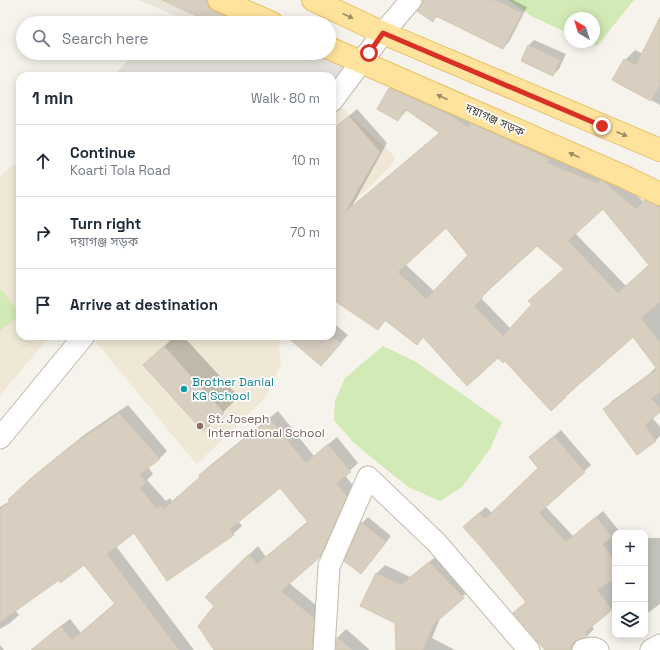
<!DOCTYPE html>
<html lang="en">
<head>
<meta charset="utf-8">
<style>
	:root { --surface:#fff; --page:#f2f2f3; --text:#1f2937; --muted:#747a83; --line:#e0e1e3 }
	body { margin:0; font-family:"Space Grotesk","Noto Sans Bengali",sans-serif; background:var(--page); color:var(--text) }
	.controls { position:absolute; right:12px; bottom:12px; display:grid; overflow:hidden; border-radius:8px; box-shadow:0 2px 10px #0003 }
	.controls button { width:36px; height:36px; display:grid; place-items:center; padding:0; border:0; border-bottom:1px solid var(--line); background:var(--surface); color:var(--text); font:20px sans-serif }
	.compass { position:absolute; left:564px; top:12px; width:36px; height:36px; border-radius:50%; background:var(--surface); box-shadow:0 2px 10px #0003; rotate:322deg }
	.stop { position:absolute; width:12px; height:12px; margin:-9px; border:3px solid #d93025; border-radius:50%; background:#fff }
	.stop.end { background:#d93025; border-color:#fff; box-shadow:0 1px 4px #0008 }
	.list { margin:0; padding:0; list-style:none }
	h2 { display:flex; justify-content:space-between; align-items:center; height:52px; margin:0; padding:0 16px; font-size:17px }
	h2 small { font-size:13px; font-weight:400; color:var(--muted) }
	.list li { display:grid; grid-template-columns:26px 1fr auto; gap:12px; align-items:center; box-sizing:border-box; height:72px; padding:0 16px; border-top:1px solid var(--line) }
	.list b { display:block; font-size:15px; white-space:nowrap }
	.list p { margin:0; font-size:13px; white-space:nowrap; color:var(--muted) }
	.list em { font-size:13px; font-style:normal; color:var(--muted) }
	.icon { flex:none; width:22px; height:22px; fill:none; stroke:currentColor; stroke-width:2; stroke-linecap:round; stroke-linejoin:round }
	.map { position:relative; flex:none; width:660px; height:650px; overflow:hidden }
	.search { position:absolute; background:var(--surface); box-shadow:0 2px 10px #0003; left:16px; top:16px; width:320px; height:44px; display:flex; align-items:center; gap:10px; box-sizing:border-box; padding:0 14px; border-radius:22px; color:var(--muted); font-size:15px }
	.panel { position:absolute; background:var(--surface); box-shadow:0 2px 10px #0003; left:16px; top:72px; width:320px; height:268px; border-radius:12px }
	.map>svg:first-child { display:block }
	.residential { fill:#eae5da }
	.industrial { fill:#e6e2dd }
	.education { fill:#efe8d6 }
	.green { fill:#d2eab5 }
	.shadow { fill:#0003; fill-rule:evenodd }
	.building { fill:#d8cfc1; stroke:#d3c7b4; fill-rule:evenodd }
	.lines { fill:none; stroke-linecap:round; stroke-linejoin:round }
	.minor-casing { stroke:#c2bbae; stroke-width:23 }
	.primary-casing { stroke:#e6c16a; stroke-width:24 }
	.minor { stroke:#fff; stroke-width:21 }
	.primary { stroke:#ffe39c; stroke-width:22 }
	.oneway { fill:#9c8c66 }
	.route { stroke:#d93025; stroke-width:5 }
	.culture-dot { fill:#0f9aa8; stroke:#fff; stroke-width:1.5 }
	.education-dot { fill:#8d6e63; stroke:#fff; stroke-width:1.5 }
	.labels { text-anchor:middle; stroke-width:3.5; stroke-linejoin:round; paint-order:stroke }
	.street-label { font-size:12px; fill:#4b4439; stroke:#fff }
	.culture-label { font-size:12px; fill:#0d838f; stroke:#fff; text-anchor:start }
	.education-label { font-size:12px; fill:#785e54; stroke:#fff; text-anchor:start }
</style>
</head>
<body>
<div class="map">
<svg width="660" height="650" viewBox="0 0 660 650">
	<rect width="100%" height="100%" fill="#f6f3ec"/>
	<polygon class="residential" points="138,0 219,0 242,10 236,23 193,23"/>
	<polygon class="industrial" points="134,53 329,53 362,62 332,81 332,76 114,76"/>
	<g class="education">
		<polygon points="334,100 395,157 392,165 332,223 332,101"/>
		<polygon points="15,164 20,170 20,336 50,336 0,395 0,176"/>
		<polygon points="91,336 288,336 279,343 281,365 264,399 197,464 187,453"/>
	</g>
	<g class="green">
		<polygon points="508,0 634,0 597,46 588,42 594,42 594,18 570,18 570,34 533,17"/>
		<polygon points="0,288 20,314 20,315 0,331"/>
		<polygon points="383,346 416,362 502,422 490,449 462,487 440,501 410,488 383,467 352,441 334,420 335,401 345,378"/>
	</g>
	<g class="shadow">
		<polygon points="164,0 237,0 238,12 227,23 214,23"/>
		<polygon points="424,0 513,0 527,7 509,42 503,48 438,16 433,20 424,3"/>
		<polygon points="660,19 660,105 614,80 625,60 635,50 643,54"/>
		<polygon points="534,40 566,54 559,69 553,75 528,46"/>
		<path d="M398 81 611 174 644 202 653 193 660 196V410L652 417 660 427V436L656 440 637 454 605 409 612 401 649 374 656 367 633 335 551 410 505 359 498 357 424 337 417 344 386 320 378 329 332 298V131L357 109 387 143 351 208 440 132 407 110 398 120 390 89ZM603 208 650 265 626 286 575 233ZM446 226 469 255 435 292 405 264ZM536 245 565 268 511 329 481 298 490 289 489 288Z"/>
		<polygon points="20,160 20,169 16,164"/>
		<polygon points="332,322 348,335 328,357 287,336 332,336"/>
		<polygon points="175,336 183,336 239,397 204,430 144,365"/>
		<polygon points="128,405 167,451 159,459 148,467 153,474 147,480 166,501 170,498 172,501 201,477 200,475 208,467 278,411 314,456 337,437 358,463 345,475 354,487 328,548 289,583 322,610 324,650 215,650 215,606 207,597 258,546 266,557 308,521 280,486 238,521 242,526 233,534 167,580 135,532 116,546 194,650 48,650 42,642 50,634 70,619 81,633 115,603 84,564 59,579 15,610 19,615 10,623 0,629 0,507 10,501 18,492 42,469 84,435"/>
		<polygon points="561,430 591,465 545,506 573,536 603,511 621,533 615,533 615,607 591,625 594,629 588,635 579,638 578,640 578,646 580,650 546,650 527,602 471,520 486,507 492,513 540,468 537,451"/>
		<polygon points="368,517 391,536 367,566 361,572 346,560 362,523"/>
		<polygon points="645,538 660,538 660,604 645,615"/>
		<polygon points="438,555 471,589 441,616 432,638 455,650 397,650 396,623 361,606 377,573 385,565 410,577"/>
		<polygon points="346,629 370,650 337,650 338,637"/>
		<polygon points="0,645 4,650 0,650"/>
	</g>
	<g class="building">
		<polygon points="162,0 207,0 209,8 214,11 226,17 225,23 212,23"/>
		<polygon points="423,0 495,0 522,13 503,49 436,16 433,22 417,11 423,3"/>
		<polygon points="660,17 660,85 651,101 612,80 624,59 636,65"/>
		<polygon points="528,45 560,60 553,76 521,61"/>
		<path d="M389 88 448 114 468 127 471 123 549 159 547 163 598 183 601 180 603 181 636 209 645 200 658 206 660 209V302L641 318 660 343V392L651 399 660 408V412L645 425 656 441 637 455 603 409 657 369 633 337 599 367 565 396 566 397 551 411 505 361 503 363 498 358 467 386 423 337 417 345 385 320 378 330 332 299V130L349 116 380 152 345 212 440 133 405 109 398 121 377 109ZM603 209 649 265 618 293 568 241ZM446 228 468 255 426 299 398 272ZM537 246 564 269 528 301 532 304 503 336 474 306 483 297 482 296Z"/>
		<polygon points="286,336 332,336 341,343 321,366"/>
		<polygon points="164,346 224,413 203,431 143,365"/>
		<polygon points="119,413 160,459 140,474 146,483 140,488 157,509 161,505 164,509 200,477 199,475 270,419 306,463 328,444 351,472 336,483 347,496 320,557 281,591 314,618 312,650 214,650 198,626 214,606 205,597 249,554 257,564 308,522 280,488 230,529 234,535 167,581 134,533 107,554 179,650 31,650 61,626 72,640 115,604 84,565 60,583 59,580 0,622 0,509 10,502 8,500 30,479 75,443"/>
		<polygon points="554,436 585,472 539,513 566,542 596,517 612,537 603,544 615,562 615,578 597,590 612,610 585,632 588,636 579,639 574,642 571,647 571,650 545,650 513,613 526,602 481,547 463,527 479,513 485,519 538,468 529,457"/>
		<polygon points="361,522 386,542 361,574 344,561"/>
		<polygon points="429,562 464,598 434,624 423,650 396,650 395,623 360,606 376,573 401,585"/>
		<polygon points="337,637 352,650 336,650"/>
	</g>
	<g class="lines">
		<g class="minor-casing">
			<g id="minor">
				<polyline points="332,101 383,33 411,0"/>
				<polyline points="0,438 84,336"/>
				<polyline points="324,650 329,566 368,477 436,542 529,650"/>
				<path d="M583 650C589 648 593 647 598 650"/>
				<polyline points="651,650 660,645"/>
			</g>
		</g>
		<g class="primary-casing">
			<g id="primary">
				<polyline points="219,0 272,23"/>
				<polyline points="313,0 383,33 660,150"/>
				<polyline points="329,48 627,178 660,194"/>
			</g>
		</g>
		<use href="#minor" class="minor"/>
		<use href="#primary" class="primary"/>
	</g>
	<defs><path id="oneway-solid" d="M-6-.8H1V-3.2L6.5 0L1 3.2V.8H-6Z"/></defs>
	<g class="oneway">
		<use href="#oneway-solid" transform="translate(348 16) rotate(25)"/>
		<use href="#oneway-solid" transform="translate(442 97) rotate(-156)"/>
		<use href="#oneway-solid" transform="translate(622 134) rotate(23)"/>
		<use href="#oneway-solid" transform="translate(574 155) rotate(-156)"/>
	</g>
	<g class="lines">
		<polyline class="route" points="369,53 383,33 602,126"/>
	</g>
	<circle class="culture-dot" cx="184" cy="389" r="4"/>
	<circle class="education-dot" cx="200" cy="426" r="4"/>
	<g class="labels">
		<g class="street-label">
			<text transform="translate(495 120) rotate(24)" y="4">দয়াগঞ্জ সড়ক</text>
		</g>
		<g class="culture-label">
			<text x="192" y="386">Brother Danial<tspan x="192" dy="14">KG School</tspan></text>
		</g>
		<g class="education-label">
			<text x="208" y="423">St. Joseph<tspan x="208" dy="14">International School</tspan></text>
		</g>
	</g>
</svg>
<div class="controls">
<button>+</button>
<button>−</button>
<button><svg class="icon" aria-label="layers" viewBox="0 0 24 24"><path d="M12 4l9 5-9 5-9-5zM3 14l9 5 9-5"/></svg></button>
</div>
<svg class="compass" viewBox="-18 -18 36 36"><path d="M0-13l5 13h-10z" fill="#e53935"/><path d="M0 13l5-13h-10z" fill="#747a83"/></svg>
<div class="stop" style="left:369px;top:53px"></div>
<div class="stop end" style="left:602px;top:126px"></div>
<div class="search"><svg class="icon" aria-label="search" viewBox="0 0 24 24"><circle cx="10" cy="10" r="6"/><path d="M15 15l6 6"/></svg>Search here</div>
<section class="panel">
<h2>1 min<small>Walk · 80 m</small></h2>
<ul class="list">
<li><svg class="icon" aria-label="ahead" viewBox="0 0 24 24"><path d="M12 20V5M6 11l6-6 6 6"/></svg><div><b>Continue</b><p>Koarti Tola Road</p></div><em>10 m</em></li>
<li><svg class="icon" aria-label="right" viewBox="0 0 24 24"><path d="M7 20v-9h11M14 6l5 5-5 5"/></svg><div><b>Turn right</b><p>দয়াগঞ্জ সড়ক</p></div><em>70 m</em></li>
<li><svg class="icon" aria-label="arrive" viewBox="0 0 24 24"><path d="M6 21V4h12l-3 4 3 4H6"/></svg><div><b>Arrive at destination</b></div></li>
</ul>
</section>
</div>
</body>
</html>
